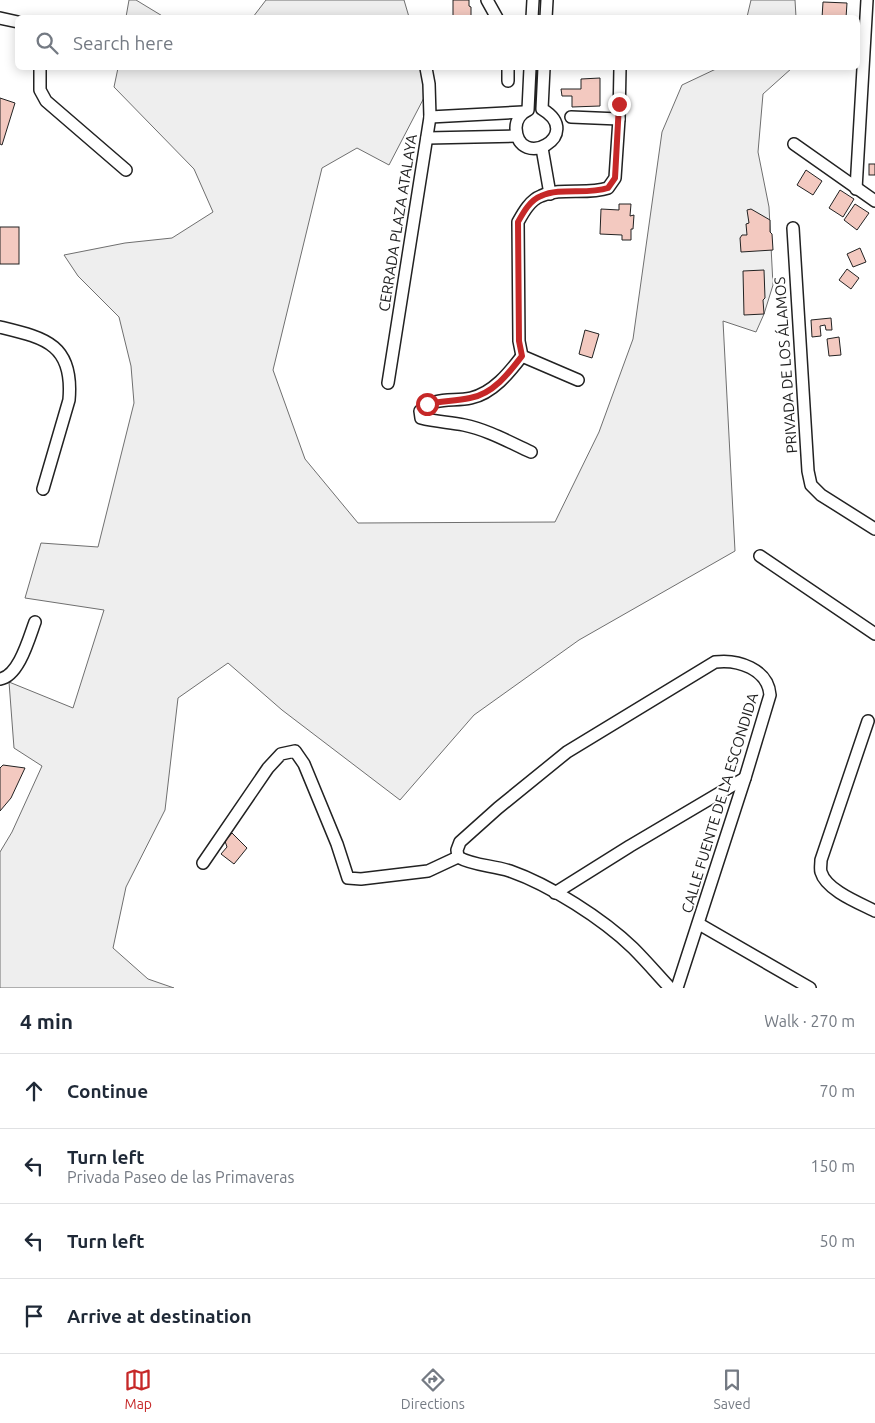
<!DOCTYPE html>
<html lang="en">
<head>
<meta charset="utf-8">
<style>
	:root { --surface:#fff; --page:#f2f2f3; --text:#1f2937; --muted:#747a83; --line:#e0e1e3; --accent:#c62828 }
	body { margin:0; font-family:Ubuntu,sans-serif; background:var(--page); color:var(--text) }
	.stop { position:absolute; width:15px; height:15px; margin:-11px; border:4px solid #c62828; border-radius:50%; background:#fff }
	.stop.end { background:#c62828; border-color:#fff; box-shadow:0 1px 5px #0008 }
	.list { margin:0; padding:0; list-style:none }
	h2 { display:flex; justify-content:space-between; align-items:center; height:65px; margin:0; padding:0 20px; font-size:21px }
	h2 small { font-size:16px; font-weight:400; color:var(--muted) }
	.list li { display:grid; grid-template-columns:32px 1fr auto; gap:15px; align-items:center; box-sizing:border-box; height:75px; padding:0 20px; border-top:1px solid var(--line) }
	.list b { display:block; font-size:19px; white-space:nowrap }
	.list p { margin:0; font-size:16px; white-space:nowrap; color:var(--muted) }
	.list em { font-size:16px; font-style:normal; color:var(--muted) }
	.icon { flex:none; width:28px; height:28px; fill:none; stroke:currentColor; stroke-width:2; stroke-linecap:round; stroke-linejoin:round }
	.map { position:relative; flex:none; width:875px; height:988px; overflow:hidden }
	.search { position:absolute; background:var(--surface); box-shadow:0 2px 12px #0003; left:15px; right:15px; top:15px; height:55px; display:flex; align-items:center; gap:12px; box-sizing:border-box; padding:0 18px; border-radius:8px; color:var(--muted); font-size:19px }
	.sheet { height:365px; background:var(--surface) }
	nav { display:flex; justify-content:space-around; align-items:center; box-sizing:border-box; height:70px; border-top:1px solid var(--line); background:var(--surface); font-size:14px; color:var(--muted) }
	nav a { display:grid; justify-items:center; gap:2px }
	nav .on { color:var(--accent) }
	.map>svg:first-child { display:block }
	.green { fill:#eee; stroke:#6f6f6f }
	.building { fill:#f3c9c0; stroke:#222 }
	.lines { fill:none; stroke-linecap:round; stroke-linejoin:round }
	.minor-casing { stroke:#222; stroke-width:14 }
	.minor { stroke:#fff; stroke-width:11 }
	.route { stroke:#c62828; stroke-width:6 }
	.labels { text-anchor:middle; stroke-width:4; stroke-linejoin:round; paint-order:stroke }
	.street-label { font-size:15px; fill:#222; stroke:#fff }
</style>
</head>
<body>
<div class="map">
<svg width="875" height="988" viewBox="0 0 875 988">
	<rect width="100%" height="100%" fill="#fff"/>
	<g class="green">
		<polygon points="129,0 136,0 164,17 126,17"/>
		<polygon points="266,0 404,0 409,17 253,17"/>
		<polygon points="751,0 795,0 796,17 747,17"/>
		<polygon points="118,68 421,68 427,92 389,165 357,148 322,168 273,370 305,459 358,523 555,522 599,432 633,339 662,132 682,85 718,68 792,68 763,94 758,152 769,207 773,285 764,314 756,332 723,321 735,551 579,640 474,715 400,800 282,710 228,663 178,698 165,810 126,887 113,948 148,979 174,988 0,988 0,852 12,832 42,766 14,748 9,682 73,708 104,610 25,598 41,543 98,547 134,403 131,366 119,317 78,276 64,255 125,243 172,238 213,212 194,169 114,87"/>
	</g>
	<g class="building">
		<polygon points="453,0 469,0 469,6 471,7 471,17 453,18"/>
		<polygon points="823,2 847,3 846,18 822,18"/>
		<polygon points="600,78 600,106 572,107 572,96 562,96 561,89 581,89 581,79"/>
		<polygon points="0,98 15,103 2,145 0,144"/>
		<rect x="869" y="164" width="6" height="11"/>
		<polygon points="806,170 822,181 813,195 797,185"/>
		<polygon points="840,190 854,199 843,217 829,208"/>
		<polygon points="619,204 631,204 630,216 634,215 633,229 631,229 631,240 622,240 622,235 600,234 601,209 619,210"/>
		<polygon points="855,204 869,213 857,230 844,220"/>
		<polygon points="751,209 770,220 770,232 772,234 773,250 741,252 740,238 742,235 747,235 746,224 749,223 747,210"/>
		<rect x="0" y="227" width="19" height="37"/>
		<polygon points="860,248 866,262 853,267 847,254"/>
		<polygon points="847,269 859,278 851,289 839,280"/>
		<polygon points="764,270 765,298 763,300 764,314 744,315 743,271"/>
		<polygon points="831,318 832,330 826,330 825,325 820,326 821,336 812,337 811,320"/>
		<polygon points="585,330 599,334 592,358 579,354"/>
		<polygon points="839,337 841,355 829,356 827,339"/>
		<polygon points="3,765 25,768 11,798 0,811 0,768"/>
		<polygon points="232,833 247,848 234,864 221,854 227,847 225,841"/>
	</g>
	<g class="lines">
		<g class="minor-casing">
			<g id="minor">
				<polyline points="487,0 497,18"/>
				<polyline points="0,18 18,22"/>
				<polyline points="532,18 533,0"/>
				<polyline points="546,18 547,0"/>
				<polyline points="40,68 40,90 46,101 126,170"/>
				<polyline points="508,68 508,81"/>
				<path d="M530 68 528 110C521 113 516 120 516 128 518 172 586 135 542 109L544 68"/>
				<polyline points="430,117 523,112"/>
				<polyline points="571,117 619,119"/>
				<polyline points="427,138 516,136"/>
				<polyline points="794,144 875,201"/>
				<polyline points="542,148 550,194"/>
				<polyline points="856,189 867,0"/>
				<polyline points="793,228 808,471 811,485 821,495 875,529"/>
				<path d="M0 327C45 338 74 344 69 400L43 489"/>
				<path d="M522 356C509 373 493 393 471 398 453 402 434 396 420 411L421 418C436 422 450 422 464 425 488 430 509 442 531 452"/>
				<path d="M578 380 522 356 519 341 518 222C523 213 530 200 541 196 561 187 587 195 608 188L615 178 619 119 620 68"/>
				<polyline points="388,383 430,117 429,84 426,68"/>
				<polyline points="760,556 875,634"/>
				<path d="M0 679C19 676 29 638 35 622"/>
				<path d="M868 721 821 860C821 864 820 869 821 872 826 890 859 903 875 911"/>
				<path d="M458 857 457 850 460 842 498 808 567 752 715 662C738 659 768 669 770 695L745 778 677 988"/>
				<path d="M458 857C474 866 492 865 510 871 550 885 603 919 633 948 646 961 658 975 670 988"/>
				<polyline points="203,863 268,768 281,754 295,751 304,764 337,844 348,878 361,879 428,871 458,857"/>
				<polyline points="555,893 630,846 745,778"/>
				<polyline points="699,924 810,988"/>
			</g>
		</g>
		<use href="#minor" class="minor"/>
	</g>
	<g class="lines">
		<path class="route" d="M427 404C441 401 456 401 470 398 493 394 509 373 522 356L519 341 518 222C523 213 530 200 541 196 561 187 587 195 608 188L615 178 619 104"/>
	</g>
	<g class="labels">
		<g class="street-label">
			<text transform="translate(398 223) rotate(-81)" y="5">CERRADA PLAZA ATALAYA</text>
			<text transform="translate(786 365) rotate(-94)" y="5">PRIVADA DE LOS ÁLAMOS</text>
			<text transform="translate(720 803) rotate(-73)" y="5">CALLE FUENTE DE LA ESCONDIDA</text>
		</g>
	</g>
</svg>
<div class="stop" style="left:427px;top:404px"></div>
<div class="stop end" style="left:619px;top:104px"></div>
<div class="search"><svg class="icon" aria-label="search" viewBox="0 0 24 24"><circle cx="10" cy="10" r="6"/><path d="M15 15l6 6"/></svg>Search here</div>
</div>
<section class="sheet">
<h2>4 min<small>Walk · 270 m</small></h2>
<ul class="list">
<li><svg class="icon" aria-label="ahead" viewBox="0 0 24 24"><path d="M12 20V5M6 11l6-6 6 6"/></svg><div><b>Continue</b></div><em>70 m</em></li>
<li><svg class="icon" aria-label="left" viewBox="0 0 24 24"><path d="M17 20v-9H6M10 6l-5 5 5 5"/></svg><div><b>Turn left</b><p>Privada Paseo de las Primaveras</p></div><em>150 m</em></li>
<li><svg class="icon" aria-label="left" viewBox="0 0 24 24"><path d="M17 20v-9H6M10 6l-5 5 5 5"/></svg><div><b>Turn left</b></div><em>50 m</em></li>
<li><svg class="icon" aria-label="arrive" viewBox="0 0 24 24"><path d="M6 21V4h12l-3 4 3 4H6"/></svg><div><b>Arrive at destination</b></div></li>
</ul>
</section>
<nav>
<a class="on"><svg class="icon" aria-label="map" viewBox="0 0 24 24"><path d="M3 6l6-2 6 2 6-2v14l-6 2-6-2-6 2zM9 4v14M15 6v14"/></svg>Map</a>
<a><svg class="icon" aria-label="directions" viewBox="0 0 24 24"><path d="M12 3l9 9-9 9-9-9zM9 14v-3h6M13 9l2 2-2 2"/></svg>Directions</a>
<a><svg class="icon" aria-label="saved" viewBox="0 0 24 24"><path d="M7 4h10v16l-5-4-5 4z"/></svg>Saved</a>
</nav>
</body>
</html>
